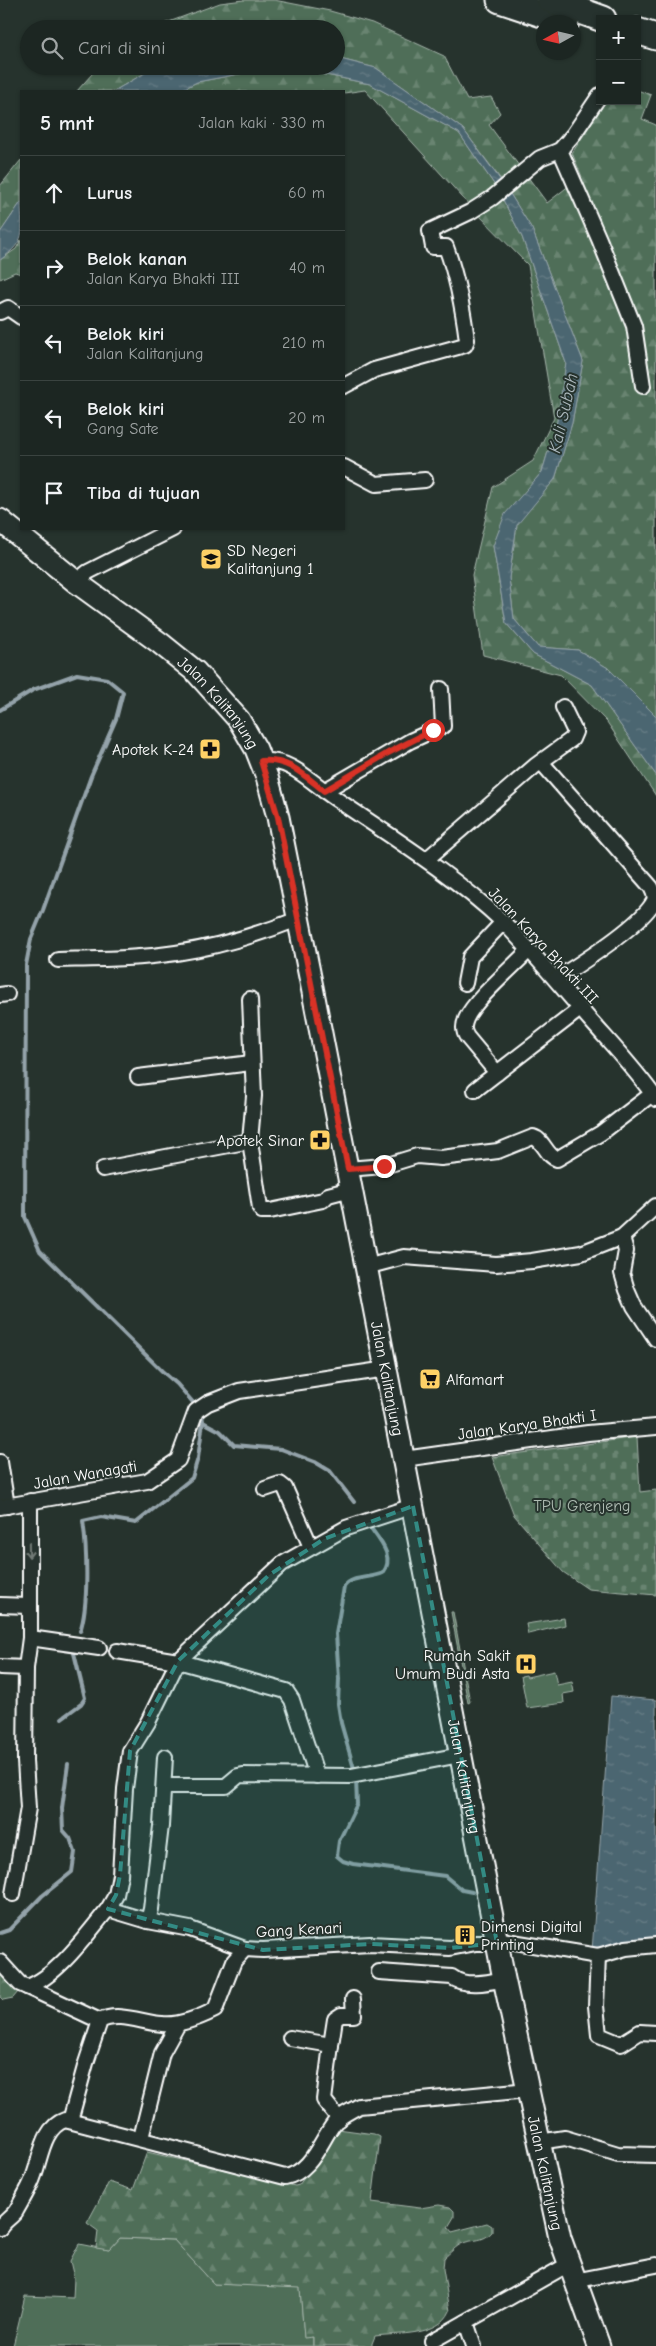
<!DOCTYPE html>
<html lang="id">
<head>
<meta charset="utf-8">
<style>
	:root { --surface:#1c2622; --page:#252e2a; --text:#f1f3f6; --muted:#a0a5a5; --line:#3a4340 }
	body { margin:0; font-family:"Comic Neue",sans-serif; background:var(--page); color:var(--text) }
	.controls { position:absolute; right:15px; top:15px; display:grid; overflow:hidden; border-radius:0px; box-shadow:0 1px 4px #0004 }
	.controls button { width:45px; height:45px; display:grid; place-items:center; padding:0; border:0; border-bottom:1px solid var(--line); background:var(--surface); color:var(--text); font:25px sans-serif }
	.compass { position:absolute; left:536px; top:15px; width:45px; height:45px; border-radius:50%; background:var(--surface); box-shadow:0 1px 4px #0004; rotate:262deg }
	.stop { position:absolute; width:15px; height:15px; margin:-11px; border:4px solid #d93025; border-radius:50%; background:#fff }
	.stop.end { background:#d93025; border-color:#fff; box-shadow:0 1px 5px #0008 }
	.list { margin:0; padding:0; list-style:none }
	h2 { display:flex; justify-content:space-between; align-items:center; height:65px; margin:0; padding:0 20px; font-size:21px }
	h2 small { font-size:16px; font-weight:400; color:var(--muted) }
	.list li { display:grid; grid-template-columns:32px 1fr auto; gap:15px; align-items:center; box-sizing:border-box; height:75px; padding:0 20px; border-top:1px solid var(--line) }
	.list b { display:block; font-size:19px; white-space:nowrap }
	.list p { margin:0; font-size:16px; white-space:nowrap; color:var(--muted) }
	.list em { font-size:16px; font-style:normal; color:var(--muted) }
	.icon { flex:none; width:28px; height:28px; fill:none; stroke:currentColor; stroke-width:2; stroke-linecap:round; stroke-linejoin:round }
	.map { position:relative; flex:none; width:656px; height:2346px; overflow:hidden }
	.search { position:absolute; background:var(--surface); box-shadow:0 1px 4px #0004; left:20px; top:20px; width:325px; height:55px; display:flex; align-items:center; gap:12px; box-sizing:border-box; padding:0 18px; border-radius:28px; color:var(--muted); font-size:19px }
	.panel { position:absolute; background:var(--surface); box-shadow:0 1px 4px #0004; left:20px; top:90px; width:325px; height:440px; border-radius:0px }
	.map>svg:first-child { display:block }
	.grass { fill:#4f6e58; stroke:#a7b6ac }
	.forest { fill:url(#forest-firs); stroke:#a7b6ac }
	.cemetery { fill:url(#cemetery-stones); stroke:#a7b6ac }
	.water { fill:url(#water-ripples); stroke:#94a3aa }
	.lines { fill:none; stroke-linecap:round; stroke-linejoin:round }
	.stream { stroke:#94a3aa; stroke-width:4 }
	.street-casing { stroke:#fff; stroke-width:18 }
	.primary-casing { stroke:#fff; stroke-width:25 }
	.highway-casing { stroke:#fff; stroke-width:29 }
	.street { stroke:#26332d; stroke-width:14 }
	.primary { stroke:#26332d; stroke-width:21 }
	.highway { stroke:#26332d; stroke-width:25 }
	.oneway { stroke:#727a76 }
	.route { stroke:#d93025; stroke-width:6 }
	.marked { fill:#338b84; fill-opacity:0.2; stroke:#338b84; stroke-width:4; stroke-dasharray:10 6; stroke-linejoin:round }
	.labels { text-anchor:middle; stroke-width:4; stroke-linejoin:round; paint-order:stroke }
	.poi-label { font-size:16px; fill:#fff; stroke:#26332d; text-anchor:start }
	.street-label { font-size:16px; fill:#fff; stroke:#26332d }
	.park-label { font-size:16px; fill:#b0beb4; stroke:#26332d }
	.water-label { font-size:18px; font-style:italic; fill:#aebabf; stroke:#26332d }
</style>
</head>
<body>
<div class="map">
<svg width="656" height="2346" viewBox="0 0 656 2346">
	<defs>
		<pattern id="forest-firs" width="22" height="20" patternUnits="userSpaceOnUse" patternTransform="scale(1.25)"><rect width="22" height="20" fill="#4f6e58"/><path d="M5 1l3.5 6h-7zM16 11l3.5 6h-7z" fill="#698471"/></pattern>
		<pattern id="cemetery-stones" width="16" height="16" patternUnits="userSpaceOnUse" patternTransform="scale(1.25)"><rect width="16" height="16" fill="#4f6e58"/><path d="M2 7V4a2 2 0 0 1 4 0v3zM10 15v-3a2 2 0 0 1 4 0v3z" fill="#698471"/></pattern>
		<pattern id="water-ripples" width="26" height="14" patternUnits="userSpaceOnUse" patternTransform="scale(1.25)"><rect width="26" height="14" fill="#4c6671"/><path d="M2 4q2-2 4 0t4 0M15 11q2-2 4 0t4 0" fill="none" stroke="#677d86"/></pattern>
	</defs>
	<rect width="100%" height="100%" fill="#26332d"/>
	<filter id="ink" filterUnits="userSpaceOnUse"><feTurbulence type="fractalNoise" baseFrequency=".02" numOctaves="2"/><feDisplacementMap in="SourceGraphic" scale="10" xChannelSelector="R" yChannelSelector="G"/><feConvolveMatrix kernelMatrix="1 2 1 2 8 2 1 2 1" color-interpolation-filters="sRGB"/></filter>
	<g filter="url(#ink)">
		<g class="grass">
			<polygon points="451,1612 453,1612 470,1702 468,1703"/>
			<polygon points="564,1618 565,1625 528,1634 526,1624"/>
			<polygon points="554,1671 557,1685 572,1682 574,1692 563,1694 564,1703 527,1708 521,1676 526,1675 527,1677"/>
			<polygon points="120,2238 174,2240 214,2284 300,2287 304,2337 313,2337 313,2346 13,2346 25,2296 73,2298 74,2278 70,2261 79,2244 109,2250"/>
		</g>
		<g class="forest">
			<polygon points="244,0 274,0 330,11 372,23 444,56 467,100 491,97 500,113 489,125 522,170 505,185 463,129 376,68 336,58 336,29 150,29 220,3"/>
			<polygon points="99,66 157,66 114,91 77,91"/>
			<polygon points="281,66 370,84 459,133 498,190 472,208 365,90 344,93 179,91 197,82"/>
			<polygon points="637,90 651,95 642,119 656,125 656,716 608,668 578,650 538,647 514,619 509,578 517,524 555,479 572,423 583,361 532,229 507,189 525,173 547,203 570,185 594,235 631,327 641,388 646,389 641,335 605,246 604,238 577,181 582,177 572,153 606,101 637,101"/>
			<polygon points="21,160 21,202 0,233 0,186"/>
			<polygon points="500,194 522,237 566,363 557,421 542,472 506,514 493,546 506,623 533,654 592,685 656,775 656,796 607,722 561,675 483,655 472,575 493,487 533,461 554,418 528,265 475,211"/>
			<polygon points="21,240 21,274 15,272 0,279 0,260 16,249"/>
			<polygon points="0,1968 18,1992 13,1998 3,2000 0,1997"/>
			<path d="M338 2129 374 2134 380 2137 372 2202 420 2208 439 2205 450 2207 454 2211V2217L448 2227 452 2232 487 2223 492 2226V2232C483 2242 474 2239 463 2243 456 2246 450 2253 444 2258L443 2269 450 2311C439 2337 397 2333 375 2336L371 2346H313V2337L304 2338 300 2288 214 2284 174 2240 120 2238 109 2250 96 2248 98 2231 87 2223 109 2182 133 2190 147 2152 295 2186 299 2185Z"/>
		</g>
		<polygon class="cemetery" points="637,1437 640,1492 656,1490 656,1595 588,1589 563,1572 514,1515 492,1457"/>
		<g class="water">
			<polygon points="336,58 376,68 463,129 507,189 532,229 583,361 572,423 555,479 517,525 509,578 514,619 538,647 578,650 608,668 656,716 656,775 592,685 533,654 506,623 493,546 505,514 542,472 557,421 566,363 522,237 498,190 459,133 370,84 283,66 336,66"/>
			<polygon points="157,66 281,66 197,82 179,91 114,91"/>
			<path d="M21 202C21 235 28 239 0 260V233Z"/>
			<polygon points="611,1696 656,1700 656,1940 592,1951"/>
		</g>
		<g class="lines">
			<g class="stream">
				<polyline points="0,710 33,690 77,674 107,679 123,692 116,719 91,776 43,910 31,939 26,965 25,1217 40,1251 162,1371 177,1384 197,1407"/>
				<polyline points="203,1422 220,1431 234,1445 281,1449 315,1462 330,1471 354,1502"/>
				<path d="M80 1631C89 1606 87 1548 83 1521L101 1517 136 1523 192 1478 198 1458 203 1422 202 1412"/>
				<polyline points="62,1718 81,1704 85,1698 73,1649"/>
				<path d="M355 1772 341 1723 338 1704 339 1679 336 1634 344 1587C352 1575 370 1579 383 1573 396 1556 378 1539 368 1524"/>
				<polyline points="356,1779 357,1804 339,1841 337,1856 343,1861 353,1864 445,1876 462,1890 472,1892"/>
				<polyline points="0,1933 9,1930 42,1896 72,1872 75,1852 70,1838 63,1830 62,1808 68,1764"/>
			</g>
			<g class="street-casing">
				<g id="street">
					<polyline points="560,150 599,239 634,326 643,386"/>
					<polyline points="0,312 8,308 21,317"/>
					<path d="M344 386 374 370 465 345 467 340C463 309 457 277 446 247H433L430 231 470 212 492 198 540 158 560 150 573 135 600 95"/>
					<polyline points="344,467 376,484 425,480"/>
					<polyline points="76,582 88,572 173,529"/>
					<path d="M261 761C293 758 313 785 339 801 395 839 453 875 503 922 534 953 562 988 591 1021 613 1046 637 1071 656 1099"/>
					<path d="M541 762 651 887C653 891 656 896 654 901 642 925 580 964 556 979"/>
					<polyline points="324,791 410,741 443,726 441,689"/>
					<polyline points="427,859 535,766 572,739 575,732 563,707"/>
					<path d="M58 960C97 959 137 959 176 953 217 947 260 934 298 919"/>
					<polyline points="465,983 470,957 503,922"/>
					<polyline points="0,995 7,994"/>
					<polyline points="250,999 254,1096 250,1141 260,1208 262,1211 270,1211 323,1200 328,1195 351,1189"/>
					<path d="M497 1073 467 1037C463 1031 463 1026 466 1019 474 1000 513 967 529 950"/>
					<polyline points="138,1077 251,1063"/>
					<polyline points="475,1090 580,1009"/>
					<polyline points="103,1169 250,1141"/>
					<path d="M347 1169 384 1166 417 1156 441 1158 498 1151 533 1137C544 1140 546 1156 557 1159L601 1133 652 1094"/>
					<polyline points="622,1237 626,1251 622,1273 627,1290 634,1306 656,1339"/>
					<polyline points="366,1267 404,1257 496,1264 532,1261 581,1253 622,1237 656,1206"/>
					<polyline points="404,1459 588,1433 656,1427"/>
					<polyline points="0,1462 7,1506"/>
					<polyline points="265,1489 280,1484 285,1488 311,1547"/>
					<polyline points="0,1507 147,1481 178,1460 196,1411 208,1403 239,1391 387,1369"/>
					<polyline points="0,1605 29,1606"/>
					<polyline points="30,1638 99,1648"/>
					<polyline points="117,1651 178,1661 286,1691 292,1700 317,1776"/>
					<polyline points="0,1667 26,1668"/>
					<polyline points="165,1786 226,1786 238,1776 243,1775 351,1776 460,1755"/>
					<polyline points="13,1894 28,1808 25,1761 26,1668 30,1638 30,1501"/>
					<polyline points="108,1909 116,1895 120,1875 125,1789 130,1751 148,1722 178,1661 282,1564 346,1528 413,1506"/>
					<polyline points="148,1921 190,1929 245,1949"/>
					<polyline points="496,1939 598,1956 596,2006 599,2035 621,2044 640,2032 656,2033"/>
					<polyline points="598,1956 626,1948 656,1945"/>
					<path d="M0 1962 20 1984 27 1987C57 1977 88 1933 108 1909L148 1921 151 1909 161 1826 165 1757"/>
					<path d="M379 1972 452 1977C465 1988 490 1982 504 1979"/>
					<polyline points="27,1987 100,2021"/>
					<polyline points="290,2038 331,2045 324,2100 339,2119"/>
					<polyline points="331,2045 335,2019 341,2015 354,2015 353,1999"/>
					<path d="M70 2121 86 2063 100 2021C118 2011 143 2023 162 2024 178 2026 201 2017 215 2010L234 1961 245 1949 263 1950 370 1944 450 1948 476 1943H497"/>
					<polyline points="141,2138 162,2053 178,2024"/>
					<polyline points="539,2142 565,2138 618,2154 656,2155"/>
					<path d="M0 2228C4 2221 12 2217 16 2211 21 2202 27 2192 31 2183 41 2162 41 2128 65 2120L285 2177C312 2172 320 2141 335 2122 341 2115 351 2111 359 2106L528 2090"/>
					<polyline points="574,2281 656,2265"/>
					<polyline points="466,2322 474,2346"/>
					<polyline points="432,2341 569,2264"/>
				</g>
			</g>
			<g class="primary-casing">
				<g id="primary">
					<path id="s1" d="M0 520 76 582 160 643 196 672 239 720 256 749 267 777 278 817 313 992 504 1979 560 2238 599 2346"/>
				</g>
			</g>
			<g class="highway-casing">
				<g id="highway">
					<polyline points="500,0 566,22"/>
					<polyline points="550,0 603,19"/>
					<polyline points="637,31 656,37"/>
				</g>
			</g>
			<use href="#street" class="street"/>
			<use href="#primary" class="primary"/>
			<use href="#highway" class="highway"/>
		</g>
		<defs><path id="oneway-shaft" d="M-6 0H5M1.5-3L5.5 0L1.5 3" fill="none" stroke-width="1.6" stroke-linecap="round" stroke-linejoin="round" transform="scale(1.25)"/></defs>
		<use class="oneway" href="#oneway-shaft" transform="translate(29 1550) rotate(89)"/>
	</g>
	<g class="lines" filter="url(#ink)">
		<path class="route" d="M384 1166 348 1169 278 817 261 761C288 758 304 775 324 791L388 753 433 730"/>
	</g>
	<path class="marked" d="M413 1506 497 1943 450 1948 370 1944 263 1950 108 1909 116 1895 120 1875 130 1751 178 1661 269 1575 324 1539Z"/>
	<defs>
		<g id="school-square" transform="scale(1.125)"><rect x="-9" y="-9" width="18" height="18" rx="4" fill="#ffd166" stroke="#26332d"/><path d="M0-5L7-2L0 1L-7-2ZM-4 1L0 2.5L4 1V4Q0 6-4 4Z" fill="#111"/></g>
		<g id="pharmacy-square" transform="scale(1.125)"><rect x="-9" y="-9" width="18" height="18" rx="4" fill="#ffd166" stroke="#26332d"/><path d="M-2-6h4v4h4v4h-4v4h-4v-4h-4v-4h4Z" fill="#111"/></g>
		<g id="supermarket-square" transform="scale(1.125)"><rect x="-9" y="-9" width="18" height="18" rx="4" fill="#ffd166" stroke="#26332d"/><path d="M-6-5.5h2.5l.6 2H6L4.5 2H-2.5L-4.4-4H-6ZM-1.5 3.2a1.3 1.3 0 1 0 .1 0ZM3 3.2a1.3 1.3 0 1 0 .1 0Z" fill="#111"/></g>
		<g id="hospital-square" transform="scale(1.125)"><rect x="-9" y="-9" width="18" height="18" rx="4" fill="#ffd166" stroke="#26332d"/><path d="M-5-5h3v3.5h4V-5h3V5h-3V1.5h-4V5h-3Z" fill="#111"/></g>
		<g id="building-square" transform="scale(1.125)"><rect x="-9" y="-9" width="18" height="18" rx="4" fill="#ffd166" stroke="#26332d"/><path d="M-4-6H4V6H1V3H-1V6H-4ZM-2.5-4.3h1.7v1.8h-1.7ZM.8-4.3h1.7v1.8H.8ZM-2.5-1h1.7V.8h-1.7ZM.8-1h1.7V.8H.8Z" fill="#111"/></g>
	</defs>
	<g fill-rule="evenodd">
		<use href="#school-square" x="211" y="559"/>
		<use href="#pharmacy-square" x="210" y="749"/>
		<use href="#pharmacy-square" x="320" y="1140"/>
		<use href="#supermarket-square" x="430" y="1379"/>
		<use href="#hospital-square" x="526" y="1664"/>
		<use href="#building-square" x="465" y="1935"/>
	</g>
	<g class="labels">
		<g class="poi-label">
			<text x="227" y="556">SD Negeri<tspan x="227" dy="18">Kalitanjung 1</tspan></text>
			<text x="194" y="755" text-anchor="end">Apotek K-24</text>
			<text x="304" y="1146" text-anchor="end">Apotek Sinar</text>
			<text x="446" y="1385">Alfamart</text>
			<text x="510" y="1661" text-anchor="end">Rumah Sakit<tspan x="510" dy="18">Umum Budi Asta</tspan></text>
			<text x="481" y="1932">Dimensi Digital<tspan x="481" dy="18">Printing</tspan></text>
		</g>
		<g class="street-label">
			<text dy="6" stroke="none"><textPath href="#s1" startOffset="286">Jalan Kalitanjung</textPath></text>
			<text transform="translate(544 945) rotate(47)" y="6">Jalan Karya Bhakti III</text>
			<text dy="6" stroke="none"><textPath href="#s1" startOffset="990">Jalan Kalitanjung</textPath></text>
			<text transform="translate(527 1424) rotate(-8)" y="6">Jalan Karya Bhakti I</text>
			<text transform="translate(85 1474) rotate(-10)" y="6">Jalan Wanagati</text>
			<text dy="6" stroke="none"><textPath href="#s1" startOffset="1395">Jalan Kalitanjung</textPath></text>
			<text transform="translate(299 1929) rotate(-3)" y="6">Gang Kenari</text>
			<text dy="6" stroke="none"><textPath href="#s1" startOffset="1800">Jalan Kalitanjung</textPath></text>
		</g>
		<g class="park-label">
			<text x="582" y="1511">TPU Grenjeng</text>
		</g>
		<g class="water-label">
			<text transform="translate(563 413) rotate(-77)" y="6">Kali Subah</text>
		</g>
	</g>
</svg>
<div class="controls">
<button>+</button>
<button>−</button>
</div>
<svg class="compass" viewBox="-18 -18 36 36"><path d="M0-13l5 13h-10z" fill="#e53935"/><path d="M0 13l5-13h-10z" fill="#a0a5a5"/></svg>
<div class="stop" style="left:433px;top:730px"></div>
<div class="stop end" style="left:384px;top:1166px"></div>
<div class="search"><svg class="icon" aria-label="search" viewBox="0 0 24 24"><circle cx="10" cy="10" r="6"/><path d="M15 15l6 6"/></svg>Cari di sini</div>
<section class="panel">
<h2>5 mnt<small>Jalan kaki · 330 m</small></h2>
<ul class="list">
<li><svg class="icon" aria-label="ahead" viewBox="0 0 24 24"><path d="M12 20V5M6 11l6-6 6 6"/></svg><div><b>Lurus</b></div><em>60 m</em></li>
<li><svg class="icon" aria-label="right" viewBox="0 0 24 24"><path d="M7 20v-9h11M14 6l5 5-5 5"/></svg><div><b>Belok kanan</b><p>Jalan Karya Bhakti III</p></div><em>40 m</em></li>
<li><svg class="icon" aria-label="left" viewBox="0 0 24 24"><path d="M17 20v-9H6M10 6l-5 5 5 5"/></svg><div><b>Belok kiri</b><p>Jalan Kalitanjung</p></div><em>210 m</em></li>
<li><svg class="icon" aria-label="left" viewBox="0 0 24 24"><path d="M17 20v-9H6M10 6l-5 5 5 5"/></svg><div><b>Belok kiri</b><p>Gang Sate</p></div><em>20 m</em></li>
<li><svg class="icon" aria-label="arrive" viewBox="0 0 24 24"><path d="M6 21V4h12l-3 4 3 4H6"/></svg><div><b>Tiba di tujuan</b></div></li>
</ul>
</section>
</div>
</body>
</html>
